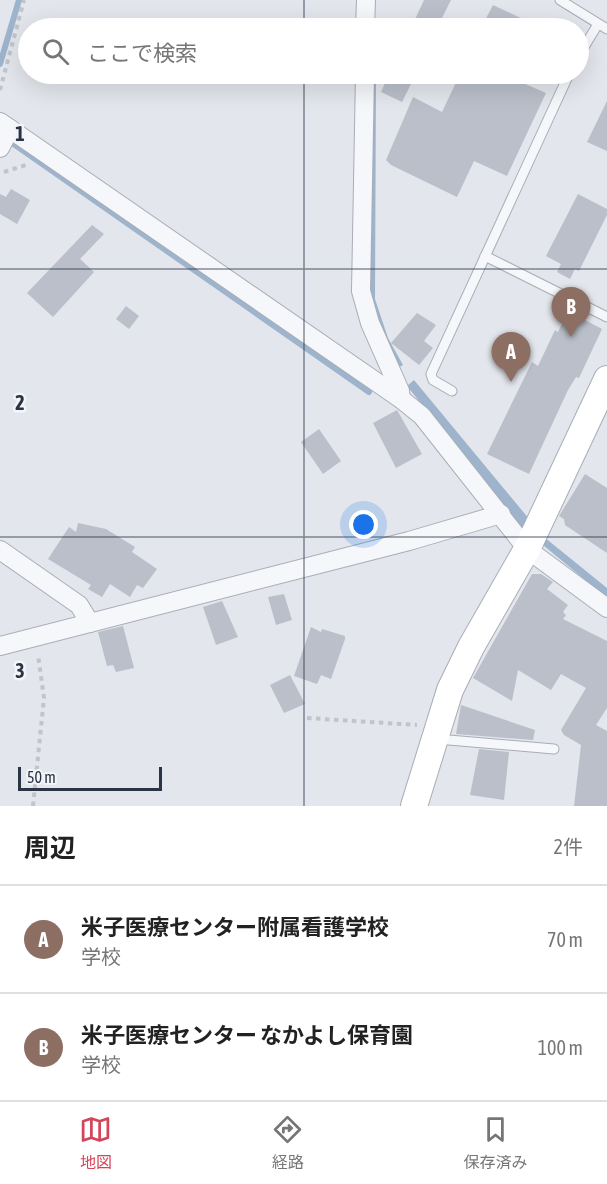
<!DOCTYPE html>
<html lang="ja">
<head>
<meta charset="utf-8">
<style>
	:root { --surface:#fff; --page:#f2f2f2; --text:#222; --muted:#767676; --line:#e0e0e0; --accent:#d3455a }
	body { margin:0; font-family:"Asap Condensed","Noto Sans JP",sans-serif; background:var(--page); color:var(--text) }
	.scale { position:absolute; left:18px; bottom:15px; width:144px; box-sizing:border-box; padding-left:6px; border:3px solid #2a3445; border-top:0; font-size:16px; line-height:21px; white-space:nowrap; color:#2a3445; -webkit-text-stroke:4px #f3f5f9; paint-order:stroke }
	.you { position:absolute; left:364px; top:525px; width:21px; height:21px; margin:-15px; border:4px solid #fff; border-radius:50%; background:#1a73e8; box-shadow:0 0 0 9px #1a73e833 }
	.badge { display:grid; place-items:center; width:39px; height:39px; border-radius:50%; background:var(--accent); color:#fff; font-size:20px; font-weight:700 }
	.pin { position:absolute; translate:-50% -50px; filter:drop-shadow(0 2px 3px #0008) }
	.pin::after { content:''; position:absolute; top:32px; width:21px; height:18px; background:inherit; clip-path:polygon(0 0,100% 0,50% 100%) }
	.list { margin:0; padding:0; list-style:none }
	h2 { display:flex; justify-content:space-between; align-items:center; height:78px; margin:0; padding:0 24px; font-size:26px }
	h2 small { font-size:20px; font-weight:400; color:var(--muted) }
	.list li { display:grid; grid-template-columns:39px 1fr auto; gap:18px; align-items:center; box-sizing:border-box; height:108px; padding:0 24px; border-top:2px solid var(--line) }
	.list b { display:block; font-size:22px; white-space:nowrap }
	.list p { margin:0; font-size:20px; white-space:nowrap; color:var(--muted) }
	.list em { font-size:20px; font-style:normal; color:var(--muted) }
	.icon { flex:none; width:33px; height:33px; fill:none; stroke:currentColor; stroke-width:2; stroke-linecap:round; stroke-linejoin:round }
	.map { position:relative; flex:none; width:607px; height:806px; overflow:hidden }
	.search { position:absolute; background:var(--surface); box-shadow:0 6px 24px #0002; left:18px; right:18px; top:18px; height:66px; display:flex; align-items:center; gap:15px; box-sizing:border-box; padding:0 21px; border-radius:33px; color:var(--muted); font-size:22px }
	.sheet { height:294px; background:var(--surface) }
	nav { display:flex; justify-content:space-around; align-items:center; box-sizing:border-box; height:84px; border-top:2px solid var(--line); background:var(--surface); font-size:16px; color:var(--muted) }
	nav a { display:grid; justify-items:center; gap:3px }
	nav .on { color:var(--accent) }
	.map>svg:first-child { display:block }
	.water { fill:#9db4cc }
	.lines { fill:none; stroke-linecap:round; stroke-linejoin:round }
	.stream { stroke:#9db4cc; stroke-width:6 }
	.building { fill:#babfca }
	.lane-casing { stroke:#a8adb7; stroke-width:11 }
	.street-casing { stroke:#a8adb7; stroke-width:20 }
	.secondary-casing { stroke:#a8adb7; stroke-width:28 }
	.path { stroke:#c1c4cb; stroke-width:4; stroke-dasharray:4.5 4.5; stroke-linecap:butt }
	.lane { stroke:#f6f7fa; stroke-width:9 }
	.street { stroke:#f6f7fa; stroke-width:18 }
	.secondary { stroke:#fff; stroke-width:26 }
	.grid { fill:none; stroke:#2a3445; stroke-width:1.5; stroke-opacity:0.55 }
	.grid-label { font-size:20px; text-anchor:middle; font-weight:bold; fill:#2a3445; stroke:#f3f5f9; stroke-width:5; stroke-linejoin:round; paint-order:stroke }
</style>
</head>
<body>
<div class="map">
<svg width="607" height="806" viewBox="0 0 607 806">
	<rect width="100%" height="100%" fill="#e3e6ec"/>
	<g class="water">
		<polygon points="368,74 376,74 375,299 388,338 403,365 396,369 365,287"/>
		<polygon points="414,380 544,537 607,588 607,598 520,526 407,386"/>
	</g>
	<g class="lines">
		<g class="stream">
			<polyline points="0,64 19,0"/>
			<polyline points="8,140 369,392"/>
		</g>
	</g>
	<g class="building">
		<polygon points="424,0 451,0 437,28 411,28"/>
		<polygon points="493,5 542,28 481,28"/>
		<polygon points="389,74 416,74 402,102 381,92"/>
		<polygon points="460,74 502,74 546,93 507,176 474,161 457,197 391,165 386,160 413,97 442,112"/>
		<polygon points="607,101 607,151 587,142"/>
		<polygon points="11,189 30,200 17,224 0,214 0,194 6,197"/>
		<polygon points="578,194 607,209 607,215 579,271 575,269 570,279 557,272 561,264 546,256"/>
		<polygon points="92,225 104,234 80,259 94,272 53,317 27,293"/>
		<polygon points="126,306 139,316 129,329 116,319"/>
		<polygon points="568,311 602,329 579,378 576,377 568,390 529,474 487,454 532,362 538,366 555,330 558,332"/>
		<polygon points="417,313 436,325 424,341 433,348 419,365 391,343"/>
		<polygon points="397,410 422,454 396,468 373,423"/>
		<polygon points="319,429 341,461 323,474 301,442"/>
		<polygon points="585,474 607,488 607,553 565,525 564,519 559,516"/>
		<polygon points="78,523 106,529 135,547 132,552 157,569 143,588 137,585 130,597 110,584 102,597 88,589 91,585 48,559 69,527 76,532"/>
		<polygon points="532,574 541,574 553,582 547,589 568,605 563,612 566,615 563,619 607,641 607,708 596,725 607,731 607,806 574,806 581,745 564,735 561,730 586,688 561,674 551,690 518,670 512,701 473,678"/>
		<polygon points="284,594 292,620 276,625 268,597"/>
		<polygon points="222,601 238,637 216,645 203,607"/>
		<polygon points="123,626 134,668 116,672 113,665 107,666 98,632"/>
		<polygon points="311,627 321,632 322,629 345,636 345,639 331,679 321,675 317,684 294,676"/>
		<polygon points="290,675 305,704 284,713 270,685"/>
		<polygon points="461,705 535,730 533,740 456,734"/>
		<polygon points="479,749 509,752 504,800 470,795"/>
	</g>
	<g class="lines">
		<g class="lane-casing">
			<g id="lane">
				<polyline points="560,0 607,29"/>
				<polyline points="578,57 598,24"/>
				<polyline points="485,256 607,317"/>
				<polyline points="452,391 433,380 431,374 569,74"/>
				<polyline points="437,739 554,749"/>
			</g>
		</g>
		<g class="street-casing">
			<g id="street">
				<polyline points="365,28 366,0"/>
				<polyline points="365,74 361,291 370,323 400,391 401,399"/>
				<polyline points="0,122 401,399 422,416 527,549 607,608"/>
				<polyline points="0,148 10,129"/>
				<polyline points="0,550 79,605 90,623"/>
				<polyline points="0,646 409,541 501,514"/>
			</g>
		</g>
		<g class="secondary-casing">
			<polyline id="secondary" points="414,806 450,690 471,647 527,549 607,379"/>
		</g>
		<g class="path">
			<polyline points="0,90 24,0"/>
			<polyline points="4,172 29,164"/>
			<polyline points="307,718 417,725"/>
			<polyline points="33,806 44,698 38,655"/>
		</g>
		<use href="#lane" class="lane"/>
		<use href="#street" class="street"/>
		<use href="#secondary" class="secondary"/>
	</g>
	<path class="grid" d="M304 0V28M304 74V806M0 269H607M0 537H607"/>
	<g class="grid-label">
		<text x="20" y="141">1</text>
		<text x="20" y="410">2</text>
		<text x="20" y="678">3</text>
	</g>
</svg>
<div class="scale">50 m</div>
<div class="you"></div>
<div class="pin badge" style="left:511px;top:382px;background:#8d6e63">A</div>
<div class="pin badge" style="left:571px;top:337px;background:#8d6e63">B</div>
<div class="search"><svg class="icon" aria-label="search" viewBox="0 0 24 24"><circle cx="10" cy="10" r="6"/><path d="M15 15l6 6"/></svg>ここで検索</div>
</div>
<section class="sheet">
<h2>周辺<small>2件</small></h2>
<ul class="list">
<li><span class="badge" style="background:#8d6e63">A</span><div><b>米子医療センター附属看護学校</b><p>学校</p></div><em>70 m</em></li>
<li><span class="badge" style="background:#8d6e63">B</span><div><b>米子医療センター なかよし保育園</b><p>学校</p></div><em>100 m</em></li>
</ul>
</section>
<nav>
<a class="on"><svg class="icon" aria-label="map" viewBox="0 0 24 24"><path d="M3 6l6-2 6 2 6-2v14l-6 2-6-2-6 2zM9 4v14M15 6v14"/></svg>地図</a>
<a><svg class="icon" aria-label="directions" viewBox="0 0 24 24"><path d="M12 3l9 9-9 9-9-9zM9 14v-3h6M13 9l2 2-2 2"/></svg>経路</a>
<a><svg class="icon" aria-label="saved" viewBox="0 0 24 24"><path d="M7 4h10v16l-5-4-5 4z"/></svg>保存済み</a>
</nav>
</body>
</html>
